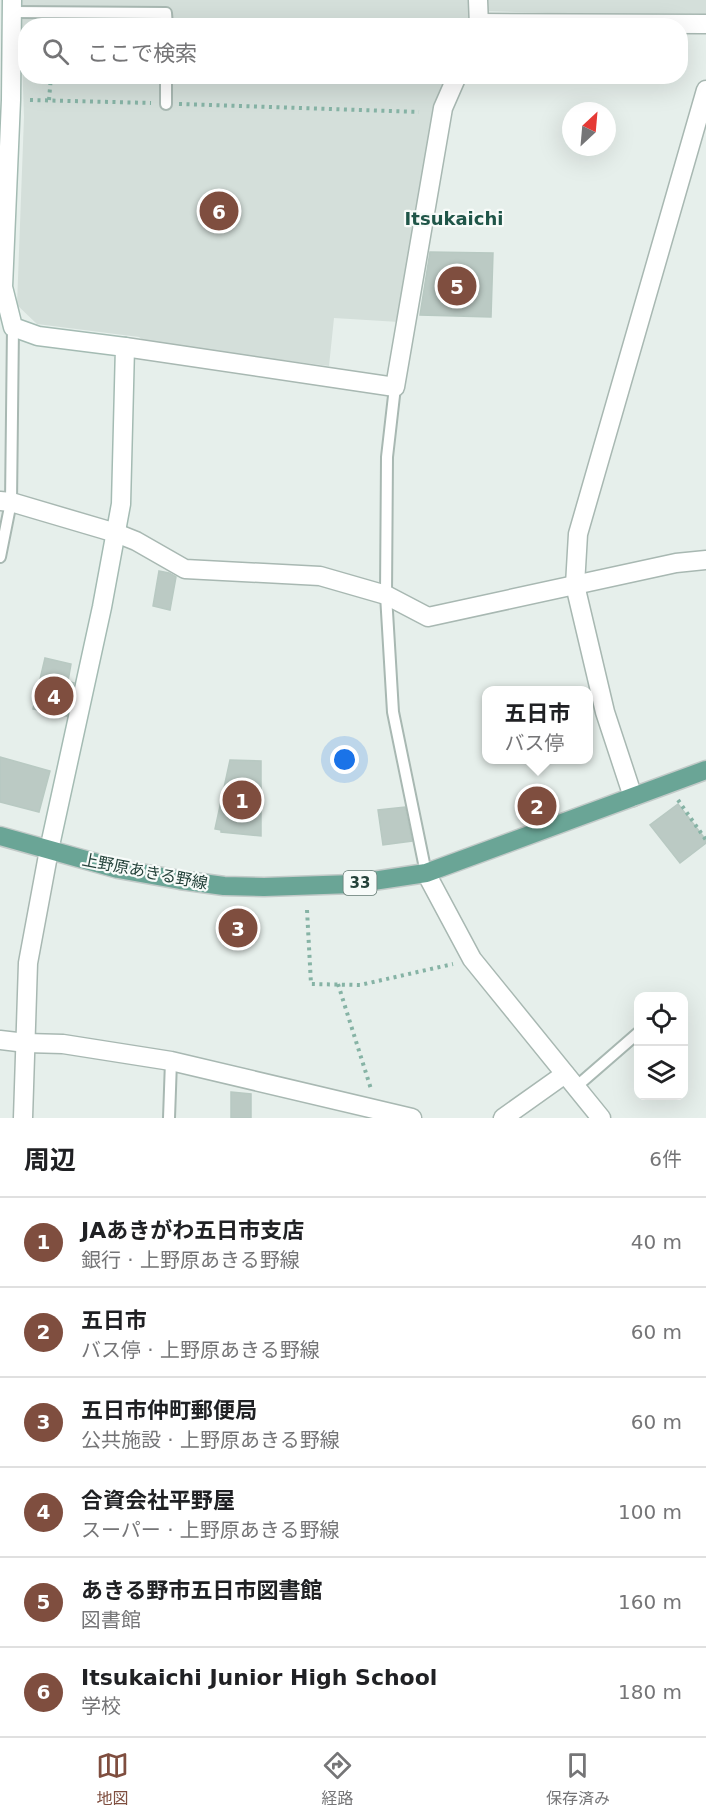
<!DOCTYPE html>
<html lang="ja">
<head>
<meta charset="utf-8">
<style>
	:root { --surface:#fff; --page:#f2f2f2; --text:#202124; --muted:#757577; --line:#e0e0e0; --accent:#7f4e3f }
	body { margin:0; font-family:"DejaVu Sans","Noto Sans JP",sans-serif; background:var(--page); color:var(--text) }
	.controls { position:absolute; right:18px; bottom:18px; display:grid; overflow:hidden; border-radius:12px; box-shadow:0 6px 24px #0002 }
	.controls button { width:54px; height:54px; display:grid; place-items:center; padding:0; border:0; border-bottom:2px solid var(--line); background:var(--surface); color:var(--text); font:30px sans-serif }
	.compass { position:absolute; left:562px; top:102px; width:54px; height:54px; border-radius:50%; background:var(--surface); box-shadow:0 6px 24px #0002; rotate:26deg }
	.you { position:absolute; left:345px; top:760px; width:21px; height:21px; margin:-15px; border:4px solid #fff; border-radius:50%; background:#1a73e8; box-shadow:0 0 0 9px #1a73e833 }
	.badge { display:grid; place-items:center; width:39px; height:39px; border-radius:50%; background:var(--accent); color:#fff; font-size:20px; font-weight:700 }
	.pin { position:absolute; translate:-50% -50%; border:3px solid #fff; box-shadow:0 2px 6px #0006 }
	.popup { position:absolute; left:482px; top:686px; width:111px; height:78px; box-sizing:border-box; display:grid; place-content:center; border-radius:12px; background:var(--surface); filter:drop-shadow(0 2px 4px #0005); font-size:20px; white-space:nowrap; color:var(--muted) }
	.popup b { font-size:22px; color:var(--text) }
	.popup::after { content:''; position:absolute; left:50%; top:100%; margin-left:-12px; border:12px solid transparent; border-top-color:var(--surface) }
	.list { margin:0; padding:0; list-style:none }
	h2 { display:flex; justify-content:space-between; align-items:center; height:78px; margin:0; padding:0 24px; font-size:26px }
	h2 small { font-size:20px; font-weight:400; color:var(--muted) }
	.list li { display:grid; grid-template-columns:39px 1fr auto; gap:18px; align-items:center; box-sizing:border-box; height:90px; padding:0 24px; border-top:2px solid var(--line) }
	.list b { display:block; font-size:22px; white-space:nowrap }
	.list p { margin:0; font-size:20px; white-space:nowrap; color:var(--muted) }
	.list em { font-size:20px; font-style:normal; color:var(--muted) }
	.icon { flex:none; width:33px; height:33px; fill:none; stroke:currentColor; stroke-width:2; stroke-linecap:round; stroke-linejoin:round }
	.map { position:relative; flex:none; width:706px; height:1118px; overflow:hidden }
	.search { position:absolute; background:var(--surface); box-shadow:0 6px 24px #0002; left:18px; right:18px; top:18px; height:66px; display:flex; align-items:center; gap:15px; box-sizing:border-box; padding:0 21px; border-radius:24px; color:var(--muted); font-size:22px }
	.sheet { height:618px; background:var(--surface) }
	nav { display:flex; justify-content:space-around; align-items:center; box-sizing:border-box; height:84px; border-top:2px solid var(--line); background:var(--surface); font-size:16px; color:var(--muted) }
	nav a { display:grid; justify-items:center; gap:3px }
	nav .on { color:var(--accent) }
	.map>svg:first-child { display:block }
	.built { fill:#d4dfda }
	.building { fill:#bbcac4; stroke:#b8c9c2; stroke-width:1.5 }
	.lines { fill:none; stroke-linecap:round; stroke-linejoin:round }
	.lane-casing { stroke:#a8b8b2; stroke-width:14 }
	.street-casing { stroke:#a8b8b2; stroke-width:21 }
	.secondary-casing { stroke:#a4bbb3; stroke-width:21 }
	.primary-casing { stroke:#c2cac8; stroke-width:21 }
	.path { stroke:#86b3a5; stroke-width:4; stroke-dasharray:3 4.5; stroke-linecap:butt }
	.lane { stroke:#fff; stroke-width:10 }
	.street { stroke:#fff; stroke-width:18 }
	.secondary { stroke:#fff; stroke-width:18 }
	.primary { stroke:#6aa596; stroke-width:18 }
	.labels { text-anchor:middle; stroke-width:4.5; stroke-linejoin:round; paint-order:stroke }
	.shield { fill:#f7fbf9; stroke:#637a73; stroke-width:1.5 }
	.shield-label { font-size:15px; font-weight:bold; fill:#24423a }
	.street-label { font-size:16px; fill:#24423a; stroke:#f7fbf9 }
	.neighbourhood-label { font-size:18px; font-weight:bold; fill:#1f5548; stroke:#f7fbf9 }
</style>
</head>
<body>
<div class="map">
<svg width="706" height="1118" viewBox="0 0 706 1118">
	<rect width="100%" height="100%" fill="#e6efeb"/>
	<g class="built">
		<polygon points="20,0 468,0 471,25 26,26 26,76 448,77 399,322 334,318 329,366 147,343 139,337 37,324 17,305 24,117"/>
		<polygon points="485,0 706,0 706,18 486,11"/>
	</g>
	<g class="building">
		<polygon points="430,252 493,253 491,317 420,315"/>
		<polygon points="159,571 169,573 176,577 170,610 153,606"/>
		<polygon points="45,658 71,664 68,681 74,683 67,716 33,709"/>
		<polygon points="0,757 50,771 39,812 0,802"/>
		<polygon points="230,760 261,761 261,836 221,832 221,830 215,829"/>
		<polygon points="678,804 706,840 706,843 680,863 650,825"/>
		<polygon points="405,807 412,841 383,845 378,810"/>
		<polygon points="231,1092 251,1094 251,1118 231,1118"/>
	</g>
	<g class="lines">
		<g class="lane-casing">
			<g id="lane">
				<polyline points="12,12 166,13 167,26"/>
				<polyline points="166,104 166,76"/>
				<polyline points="395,387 387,457 386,595 393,712 426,873"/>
				<polyline points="0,557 11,502 13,327"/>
				<polyline points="577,1086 638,1033"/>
				<polyline points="169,1118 171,1061"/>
			</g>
		</g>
		<g class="street-casing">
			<g id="street">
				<polyline points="478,0 479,26"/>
				<polyline points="479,23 706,24"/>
				<polyline points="125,347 395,387 443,108 457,76"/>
				<polyline points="0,501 11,502 116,533 136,541 185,569 320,576 386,595 428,617 676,563 706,560"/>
				<polyline points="633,797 605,712 575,585 578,534 706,90"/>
				<polyline points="426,873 472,959 601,1118"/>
				<polyline points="0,1040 26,1043 63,1044 171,1061 412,1118"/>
				<polyline points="23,1118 28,963 49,850"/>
				<polyline points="503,1118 565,1074"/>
			</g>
		</g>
		<g class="secondary-casing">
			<polyline id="secondary" points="12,0 11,100 3,287 13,327 38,336 125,347 121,504 102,607 49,850"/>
		</g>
		<g class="primary-casing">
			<polyline id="primary" points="0,836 118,869 180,880 224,886 264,887 353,884 426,873 706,770"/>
		</g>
		<g class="path">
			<polyline points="119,76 120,76"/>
			<polyline points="140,76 147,82 152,80"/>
			<polyline points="30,100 151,103"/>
			<polyline points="49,100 51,76"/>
			<polyline points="179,104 419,112"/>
			<polyline points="678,800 706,840"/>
			<polyline points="307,910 311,984 360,985 453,964"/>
			<polyline points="338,984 371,1089"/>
		</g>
		<use href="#lane" class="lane"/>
		<use href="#street" class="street"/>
		<use href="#secondary" class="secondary"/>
		<use href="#primary" class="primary"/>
	</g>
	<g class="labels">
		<rect class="shield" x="343.5" y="871" width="33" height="24" rx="4.5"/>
		<g class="shield-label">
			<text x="360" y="888">33</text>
		</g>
		<g class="street-label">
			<text transform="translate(145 871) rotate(11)" y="6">上野原あきる野線</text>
		</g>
		<g class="neighbourhood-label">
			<text x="454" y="225">Itsukaichi</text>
		</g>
	</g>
</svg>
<div class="controls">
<button><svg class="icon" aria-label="locate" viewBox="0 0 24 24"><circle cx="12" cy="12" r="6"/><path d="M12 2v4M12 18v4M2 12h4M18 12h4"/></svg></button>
<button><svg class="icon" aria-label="layers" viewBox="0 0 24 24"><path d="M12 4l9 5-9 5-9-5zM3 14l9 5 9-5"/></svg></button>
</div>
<svg class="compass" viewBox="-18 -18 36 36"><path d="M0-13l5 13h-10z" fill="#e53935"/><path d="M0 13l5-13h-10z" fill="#757577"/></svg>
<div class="you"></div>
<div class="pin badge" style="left:242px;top:800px">1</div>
<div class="pin badge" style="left:537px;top:806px">2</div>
<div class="popup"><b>五日市</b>バス停</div>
<div class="pin badge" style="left:238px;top:928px">3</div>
<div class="pin badge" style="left:54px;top:696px">4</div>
<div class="pin badge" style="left:457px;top:286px">5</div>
<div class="pin badge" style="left:219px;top:211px">6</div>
<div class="search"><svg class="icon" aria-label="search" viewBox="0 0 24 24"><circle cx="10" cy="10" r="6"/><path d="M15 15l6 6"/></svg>ここで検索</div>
</div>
<section class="sheet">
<h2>周辺<small>6件</small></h2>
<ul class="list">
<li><span class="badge">1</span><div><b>JAあきがわ五日市支店</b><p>銀行 · 上野原あきる野線</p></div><em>40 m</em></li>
<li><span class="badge">2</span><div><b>五日市</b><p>バス停 · 上野原あきる野線</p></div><em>60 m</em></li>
<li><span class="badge">3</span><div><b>五日市仲町郵便局</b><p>公共施設 · 上野原あきる野線</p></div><em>60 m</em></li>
<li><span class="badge">4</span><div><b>合資会社平野屋</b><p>スーパー · 上野原あきる野線</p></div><em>100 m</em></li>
<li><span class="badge">5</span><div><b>あきる野市五日市図書館</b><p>図書館</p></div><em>160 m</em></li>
<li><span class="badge">6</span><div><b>Itsukaichi Junior High School</b><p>学校</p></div><em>180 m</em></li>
</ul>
</section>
<nav>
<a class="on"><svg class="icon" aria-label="map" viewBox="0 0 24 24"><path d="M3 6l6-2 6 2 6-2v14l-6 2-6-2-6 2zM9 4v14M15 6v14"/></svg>地図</a>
<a><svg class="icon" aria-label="directions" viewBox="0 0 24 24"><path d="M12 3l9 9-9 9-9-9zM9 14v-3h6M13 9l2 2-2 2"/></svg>経路</a>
<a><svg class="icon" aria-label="saved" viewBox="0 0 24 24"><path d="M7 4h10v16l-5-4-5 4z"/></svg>保存済み</a>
</nav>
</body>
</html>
